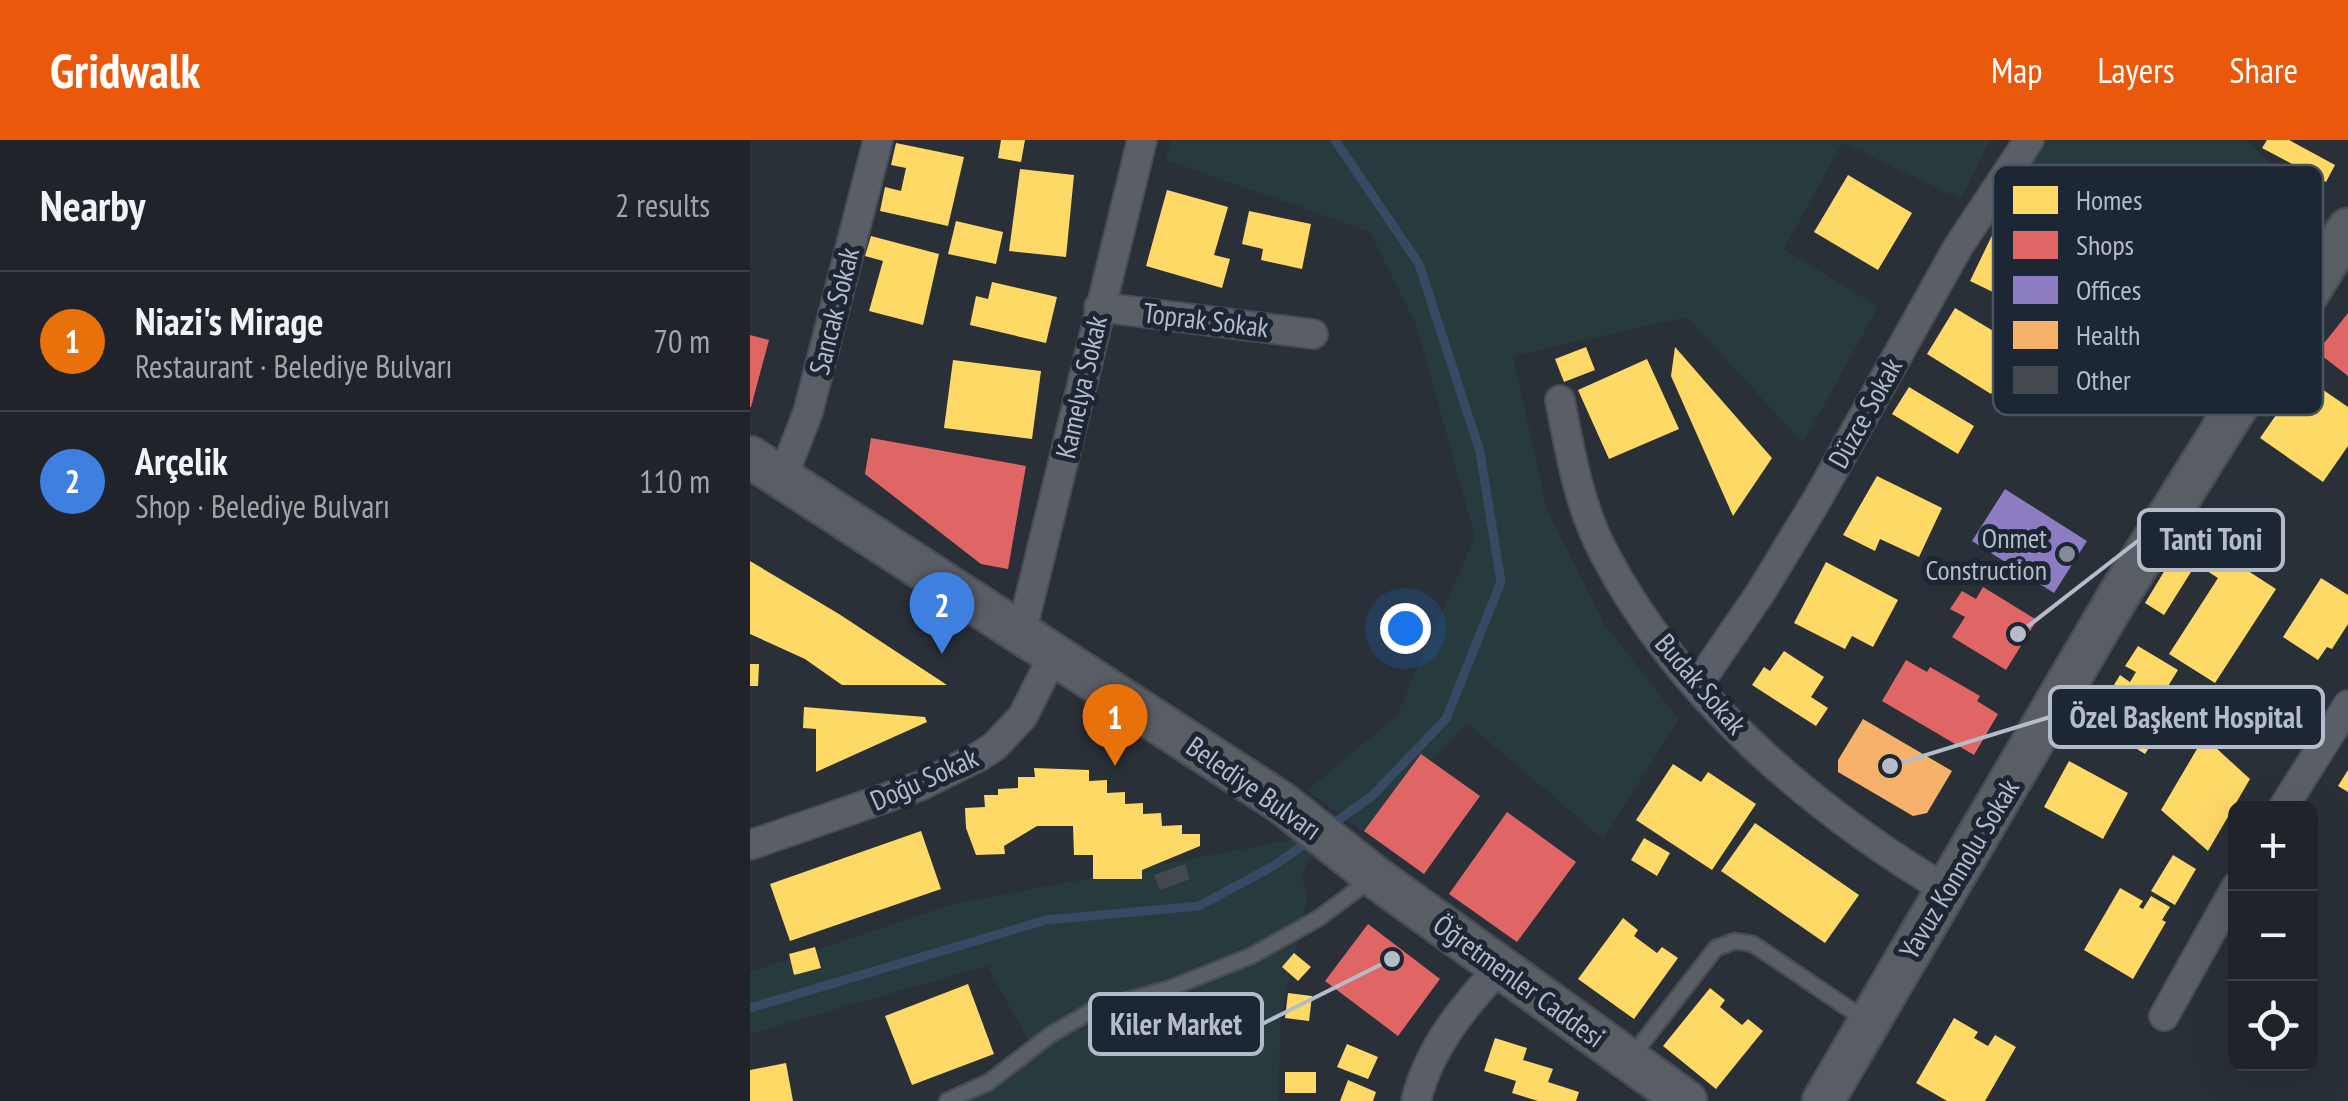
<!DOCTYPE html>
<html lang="en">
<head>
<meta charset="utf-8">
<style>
	:root { --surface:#20242a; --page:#282c32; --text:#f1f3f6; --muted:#a2a4a8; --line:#3d4147; --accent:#ea580c }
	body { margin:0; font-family:"PT Sans Narrow",sans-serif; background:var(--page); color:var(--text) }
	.controls { position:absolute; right:30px; bottom:30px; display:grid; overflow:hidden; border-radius:15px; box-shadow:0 10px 40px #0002 }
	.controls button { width:90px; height:90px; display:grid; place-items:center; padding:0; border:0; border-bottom:2px solid var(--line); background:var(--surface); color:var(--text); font:50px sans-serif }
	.you { position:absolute; left:655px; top:488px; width:35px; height:35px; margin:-25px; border:8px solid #fff; border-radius:50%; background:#1a73e8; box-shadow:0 0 0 15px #1a73e833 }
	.badge { display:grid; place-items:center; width:65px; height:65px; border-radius:50%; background:var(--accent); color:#fff; font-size:32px; font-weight:700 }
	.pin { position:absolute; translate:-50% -82px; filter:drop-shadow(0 2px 5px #0008) }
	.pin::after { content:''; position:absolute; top:52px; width:35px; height:30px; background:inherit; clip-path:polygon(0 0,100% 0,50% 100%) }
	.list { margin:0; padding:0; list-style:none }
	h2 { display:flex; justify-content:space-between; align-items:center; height:130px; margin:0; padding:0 40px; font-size:42px }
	h2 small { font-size:32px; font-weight:400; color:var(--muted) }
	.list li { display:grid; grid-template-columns:65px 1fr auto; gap:30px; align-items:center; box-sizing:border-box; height:140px; padding:0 40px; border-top:2px solid var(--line) }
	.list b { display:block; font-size:38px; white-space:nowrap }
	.list p { margin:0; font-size:32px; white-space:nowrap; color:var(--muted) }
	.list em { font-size:32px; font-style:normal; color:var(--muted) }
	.icon { flex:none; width:55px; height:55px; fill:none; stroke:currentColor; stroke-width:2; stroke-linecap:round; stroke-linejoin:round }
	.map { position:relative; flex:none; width:1598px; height:961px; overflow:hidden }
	header { display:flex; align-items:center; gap:60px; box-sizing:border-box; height:140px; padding:0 50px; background:var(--accent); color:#fff }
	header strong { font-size:48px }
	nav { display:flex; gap:55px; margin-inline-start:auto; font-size:35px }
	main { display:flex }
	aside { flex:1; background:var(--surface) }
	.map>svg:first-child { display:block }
	.green { fill:#273a3e }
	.homes { fill:#ffd966 }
	.shops { fill:#e06666 }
	.offices { fill:#8e7cc3 }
	.health { fill:#f6b26b }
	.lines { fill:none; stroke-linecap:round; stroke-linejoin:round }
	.stream { stroke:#384963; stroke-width:9 }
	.building { fill:#444950 }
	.lane-casing { stroke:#484c53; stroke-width:19 }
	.street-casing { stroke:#484c53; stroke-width:32 }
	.secondary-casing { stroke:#484c53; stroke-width:45 }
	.lane { stroke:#5a5e66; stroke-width:14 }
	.street { stroke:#5a5e66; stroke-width:28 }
	.secondary { stroke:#595d64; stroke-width:40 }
	.poi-dot { fill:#848b96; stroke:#1d2633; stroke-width:4 }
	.labels { text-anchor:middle; stroke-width:10; stroke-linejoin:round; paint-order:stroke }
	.street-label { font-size:28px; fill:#b4bcc9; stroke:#1d2633 }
	.poi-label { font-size:28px; fill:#b4bcc9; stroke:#1d2633; text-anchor:end }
	.key { fill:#1d2633; stroke:#4a5360; stroke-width:2.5 }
	.key-label { font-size:28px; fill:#b4bcc9 }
	.leader { fill:none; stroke:#b4bcc9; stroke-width:4 }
	.callout-dot { fill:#b4bcc9; stroke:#1d2633; stroke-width:4 }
	.callout { fill:#1d2633; stroke:#b4bcc9; stroke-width:4 }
	.callout-label { font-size:30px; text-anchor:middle; font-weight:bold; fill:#b4bcc9 }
</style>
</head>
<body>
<header>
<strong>Gridwalk</strong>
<nav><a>Map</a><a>Layers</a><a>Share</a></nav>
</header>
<main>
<aside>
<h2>Nearby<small>2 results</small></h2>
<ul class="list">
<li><span class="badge" style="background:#e8710a">1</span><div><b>Niazi's Mirage</b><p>Restaurant · Belediye Bulvarı</p></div><em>70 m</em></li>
<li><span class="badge" style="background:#3f7fe0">2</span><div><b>Arçelik</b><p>Shop · Belediye Bulvarı</p></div><em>110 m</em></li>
</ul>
</aside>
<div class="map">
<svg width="1598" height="961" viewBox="0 0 1598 961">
	<rect width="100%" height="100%" fill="#2a3038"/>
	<g class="green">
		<polygon points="421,0 1240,0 1211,59 1092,3 1034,109 1128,167 1053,303 937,177 763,216 797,370 855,485 929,579 853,699 717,583 616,693 557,651 647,575 725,397 667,187 620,92 416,20"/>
		<polygon points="1293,0 1496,0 1562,64 1486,203 1370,78 1274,23"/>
		<polygon points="572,694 551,737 558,755 530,880 529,961 192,961 282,907 237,826 0,894 0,832 203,764"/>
	</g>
	<g class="homes">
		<polygon points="251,0 275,0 271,22 248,18"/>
		<polygon points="1517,0 1539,0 1585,25 1576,42 1512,8"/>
		<polygon points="146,3 214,17 198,86 130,71 135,47 151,51 156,28 141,25"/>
		<polygon points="270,29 324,35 316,117 259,111"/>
		<polygon points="1098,35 1162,73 1128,130 1064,92"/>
		<polygon points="417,50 478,67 464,115 480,119 472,148 396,126"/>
		<polygon points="499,71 561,84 552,129 511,120 513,109 492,104"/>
		<polygon points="206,81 253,92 246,124 198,114"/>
		<polygon points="1249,81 1324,118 1295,177 1220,141"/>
		<polygon points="121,96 189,114 173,185 119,171 133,121 115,116"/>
		<polygon points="242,142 307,157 296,203 220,185 226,156 238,159"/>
		<polygon points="1205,168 1270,207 1241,254 1177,214"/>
		<polygon points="836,207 845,230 814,242 805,219"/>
		<polygon points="925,207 1022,318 983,376 921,236"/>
		<polygon points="897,219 929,289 859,319 828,250"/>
		<polygon points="203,220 291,231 282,299 194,288"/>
		<polygon points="1553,236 1598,267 1598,306 1573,342 1510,298"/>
		<polygon points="1159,247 1224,286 1208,314 1142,274"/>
		<polygon points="1127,336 1192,368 1169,417 1130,399 1125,411 1093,395"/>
		<polygon points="1438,392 1526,449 1465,543 1419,514 1468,438 1446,424 1414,475 1395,463"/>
		<polygon points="0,421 89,474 197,545 92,545 55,519 0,494"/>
		<polygon points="1076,422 1148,460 1123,507 1102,496 1095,509 1044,483"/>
		<polygon points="1571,438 1598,455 1598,484 1582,509 1577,507 1568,520 1533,497"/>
		<polygon points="1388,506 1428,530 1394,585 1408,594 1395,614 1342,581 1370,535 1380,542 1386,532 1375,526"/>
		<polygon points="1034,511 1074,537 1061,557 1078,568 1066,586 1002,545 1014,527 1020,531"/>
		<polygon points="0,524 9,524 8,546 0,546"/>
		<polygon points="54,567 175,577 177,582 66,632 66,589 53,588"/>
		<polygon points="1454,597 1500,639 1458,711 1411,670"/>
		<polygon points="1319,621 1378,653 1353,699 1294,667"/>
		<polygon points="923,624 951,642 958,632 1006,664 962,730 886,680"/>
		<polygon points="284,628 339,630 339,641 357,640 357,653 375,652 375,664 393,663 393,674 411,673 412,686 432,685 432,694 450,694 450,706 392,730 392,739 343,739 343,715 324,715 323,686 287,686 254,706 255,714 226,715 216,688 215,668 235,667 234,655 248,655 248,649 268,648 268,637 285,637"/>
		<polygon points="1598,630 1598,652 1588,646"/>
		<polygon points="1005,683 1109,755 1075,803 971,731"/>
		<polygon points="171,691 191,749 40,801 20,744"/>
		<polygon points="894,698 920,713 907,736 881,720"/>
		<polygon points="1423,715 1446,729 1425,765 1401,751"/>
		<polygon points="1370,748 1393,761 1389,767 1393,769 1401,756 1420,767 1412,780 1416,782 1383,839 1334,810"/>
		<polygon points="873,778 888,790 884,796 907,813 912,807 928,818 884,879 828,839"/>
		<polygon points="65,807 71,828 44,835 39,814"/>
		<polygon points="544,813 561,827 548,841 532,827"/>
		<polygon points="218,844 244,914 162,945 135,876"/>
		<polygon points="960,848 975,860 970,867 992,885 998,879 1013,891 966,949 913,906"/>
		<polygon points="538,853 562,856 559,881 535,878"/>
		<polygon points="1204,878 1228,892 1224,898 1238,906 1245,895 1266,907 1235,961 1197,961 1166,943"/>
		<polygon points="745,898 777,908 773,920 803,929 798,942 829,952 826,961 788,961 762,953 766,941 734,931"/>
		<polygon points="597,904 628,917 618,939 587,927"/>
		<polygon points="36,923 43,961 0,961 0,930"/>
		<rect x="535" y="932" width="31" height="21"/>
		<polygon points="598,940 626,952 623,961 590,961"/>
	</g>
	<g class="shops">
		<polygon points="1598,173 1598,236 1567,212"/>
		<polygon points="0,195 19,200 1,267 0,267"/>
		<polygon points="121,298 276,326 258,429 231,424 115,334"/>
		<polygon points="1233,447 1287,480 1256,530 1202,497 1215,477 1200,469 1212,451 1226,459"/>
		<polygon points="1156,520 1177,532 1180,527 1230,556 1227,561 1248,574 1224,615 1132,561"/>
		<polygon points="671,614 730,656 674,734 614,691"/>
		<polygon points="757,672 826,722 767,802 699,754"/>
		<polygon points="618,784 690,839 648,896 575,841"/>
	</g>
	<polygon class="offices" points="1255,349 1337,401 1304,453 1222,401"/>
	<polygon class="health" points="1113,579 1202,631 1177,673 1163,676 1088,632 1088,620"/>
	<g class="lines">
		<g class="stream">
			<polyline points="577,688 622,656 696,579 751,442 730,312 669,124 585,0"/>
			<polyline points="0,868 296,780 449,766 525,725 560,700"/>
		</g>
	</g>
	<polygon class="building" points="435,724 440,739 410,750 404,735"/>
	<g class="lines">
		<g class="lane-casing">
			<g id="lane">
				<polyline points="882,916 966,808 985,801 1003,804 1117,881"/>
				<polyline points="197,961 239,942 300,895 343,870 418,849 501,816 569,778 620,740"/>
			</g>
		</g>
		<g class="street-casing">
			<g id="street">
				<polyline points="349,167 563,194"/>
				<path d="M810 260C820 312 829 366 854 413 928 555 1061 669 1197 750"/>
				<polyline points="32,339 58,272 128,0"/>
				<polyline points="271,494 392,0"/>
				<polyline points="948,544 1011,452 1068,358 1208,107 1279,0"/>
				<polyline points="1533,668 1598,565"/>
				<polyline points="0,705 170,646 230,616 245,606 273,576 303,516"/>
				<polyline points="1414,876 1486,747"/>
				<path d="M666 961C679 907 714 866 751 826"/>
			</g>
		</g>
		<g class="secondary-casing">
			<g id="secondary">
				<polyline points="0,317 532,663 625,737 936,961"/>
				<polyline points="1073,961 1367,458 1598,89"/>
			</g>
		</g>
		<use href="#lane" class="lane"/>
		<use href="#street" class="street"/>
		<use href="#secondary" class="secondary"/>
	</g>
	<circle class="poi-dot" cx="1317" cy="414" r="10"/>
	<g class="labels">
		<g class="street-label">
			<text transform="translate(84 171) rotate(-76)" y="10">Sancak Sokak</text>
			<text transform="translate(456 180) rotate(7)" y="10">Toprak Sokak</text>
			<text transform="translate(331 247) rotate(-77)" y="10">Kamelya Sokak</text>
			<text transform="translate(1115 273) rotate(-61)" y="10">Düzce Sokak</text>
			<text transform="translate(951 544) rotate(49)" y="10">Budak Sokak</text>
			<text transform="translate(174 639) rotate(-24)" y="10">Doğu Sokak</text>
			<text transform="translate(504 648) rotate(35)" y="10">Belediye Bulvarı</text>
			<text transform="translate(1209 729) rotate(-59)" y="10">Yavuz Konnolu Sokak</text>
			<text transform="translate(769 841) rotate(36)" y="10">Öğretmenler Caddesi</text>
		</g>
		<g class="poi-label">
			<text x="1297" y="408">Onmet<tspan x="1297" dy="32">Construction</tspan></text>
		</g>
	</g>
	<rect x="1243" y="25" width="330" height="250" rx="15" class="key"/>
	<rect x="1263" y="46" width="45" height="28" fill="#ffd966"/>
	<rect x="1263" y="91" width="45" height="28" fill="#e06666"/>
	<rect x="1263" y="136" width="45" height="28" fill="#8e7cc3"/>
	<rect x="1263" y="181" width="45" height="28" fill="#f6b26b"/>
	<rect x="1263" y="226" width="45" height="28" fill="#444950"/>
	<g class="key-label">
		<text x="1326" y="70">Homes</text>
		<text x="1326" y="115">Shops</text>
		<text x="1326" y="160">Offices</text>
		<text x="1326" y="205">Health</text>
		<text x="1326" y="250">Other</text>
	</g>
	<path class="leader" d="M1268 494L1389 400M1140 626L1300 577M642 819L512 884"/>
	<g class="callout-dot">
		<circle cx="1268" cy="494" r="10"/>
		<circle cx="1140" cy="626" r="10"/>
		<circle cx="642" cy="819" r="10"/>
	</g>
	<g class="callout">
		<rect x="1389" y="370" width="144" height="60" rx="10"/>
		<rect x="1300" y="547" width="273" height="60" rx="10"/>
		<rect x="340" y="854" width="172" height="60" rx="10"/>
	</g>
	<g class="callout-label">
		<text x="1461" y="410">Tanti Toni</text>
		<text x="1436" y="588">Özel Başkent Hospital</text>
		<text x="426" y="895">Kiler Market</text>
	</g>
</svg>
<div class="controls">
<button>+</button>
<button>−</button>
<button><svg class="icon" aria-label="locate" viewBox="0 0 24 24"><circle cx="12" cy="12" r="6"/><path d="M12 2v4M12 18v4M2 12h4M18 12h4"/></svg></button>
</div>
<div class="you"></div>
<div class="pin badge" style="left:365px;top:626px;background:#e8710a">1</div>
<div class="pin badge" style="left:192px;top:514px;background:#3f7fe0">2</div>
</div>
</main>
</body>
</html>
